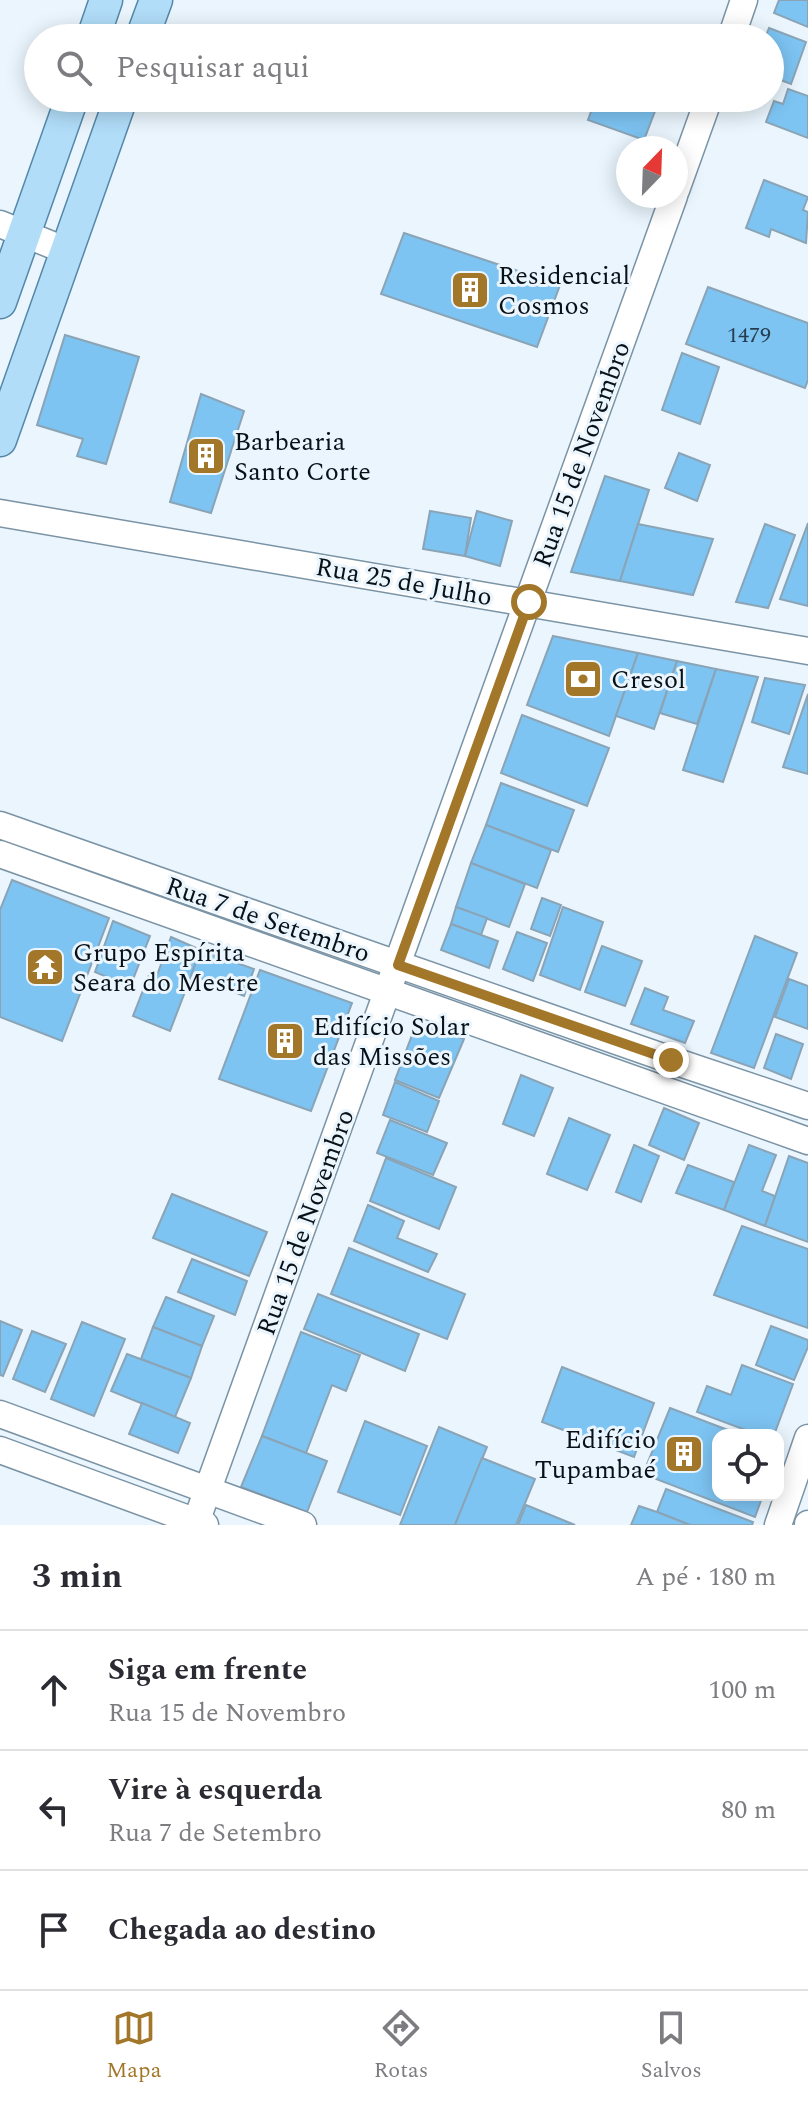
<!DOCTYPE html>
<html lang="pt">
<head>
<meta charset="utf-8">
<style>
	:root { --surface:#fff; --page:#f2f2f3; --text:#2b2b33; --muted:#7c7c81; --line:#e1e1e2; --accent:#a37729 }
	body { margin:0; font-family:Spectral,serif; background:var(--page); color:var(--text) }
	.controls { position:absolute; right:24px; bottom:24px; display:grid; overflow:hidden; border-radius:16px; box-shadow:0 4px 20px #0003 }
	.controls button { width:72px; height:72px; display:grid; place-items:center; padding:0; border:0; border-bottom:2px solid var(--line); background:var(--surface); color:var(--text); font:40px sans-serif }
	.compass { position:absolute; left:616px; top:136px; width:72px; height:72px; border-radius:50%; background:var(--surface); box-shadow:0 4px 20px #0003; rotate:23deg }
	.stop { position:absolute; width:24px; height:24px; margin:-18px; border:6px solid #a37729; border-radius:50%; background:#fff }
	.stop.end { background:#a37729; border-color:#fff; box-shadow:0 2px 8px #0008 }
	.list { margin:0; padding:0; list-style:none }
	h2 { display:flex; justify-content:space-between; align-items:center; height:104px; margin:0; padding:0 32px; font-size:34px }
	h2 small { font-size:26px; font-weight:400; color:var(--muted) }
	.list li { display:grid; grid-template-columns:52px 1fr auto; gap:24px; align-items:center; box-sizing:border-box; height:120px; padding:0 32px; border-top:2px solid var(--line) }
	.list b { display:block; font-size:30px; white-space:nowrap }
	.list p { margin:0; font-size:26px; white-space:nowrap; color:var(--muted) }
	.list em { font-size:26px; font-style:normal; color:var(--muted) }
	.icon { flex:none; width:44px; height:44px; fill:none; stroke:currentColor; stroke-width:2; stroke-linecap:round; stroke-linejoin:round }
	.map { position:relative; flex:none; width:808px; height:1525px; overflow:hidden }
	.search { position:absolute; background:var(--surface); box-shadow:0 4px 20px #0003; left:24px; right:24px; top:24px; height:88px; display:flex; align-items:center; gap:20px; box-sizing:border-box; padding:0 28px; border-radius:44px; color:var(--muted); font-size:30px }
	.sheet { height:464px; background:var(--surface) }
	nav { display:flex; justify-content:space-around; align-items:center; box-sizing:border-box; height:112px; border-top:2px solid var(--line); background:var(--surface); font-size:22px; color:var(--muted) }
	nav a { display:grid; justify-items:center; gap:4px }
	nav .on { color:var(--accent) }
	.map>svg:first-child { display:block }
	.building { fill:#7dc4f3; stroke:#8aa4b6; stroke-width:2 }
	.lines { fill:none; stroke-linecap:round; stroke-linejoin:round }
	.minor-casing { stroke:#7a93a5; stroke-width:29 }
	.major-casing { stroke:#5487a8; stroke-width:35 }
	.minor { stroke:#fff; stroke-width:26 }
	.major { stroke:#b1ddf9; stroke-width:32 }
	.route { stroke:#a37729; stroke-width:10 }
	.labels { text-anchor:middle; stroke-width:6; stroke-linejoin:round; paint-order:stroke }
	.number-label { font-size:22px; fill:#253e4f }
	.poi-label { font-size:26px; fill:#081118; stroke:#eaf5fd; text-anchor:start }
	.street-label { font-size:26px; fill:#081118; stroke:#eaf5fd }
</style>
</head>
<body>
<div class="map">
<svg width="808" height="1525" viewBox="0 0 808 1525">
	<rect width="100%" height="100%" fill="#eaf5fd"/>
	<g class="building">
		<polygon points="779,0 808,0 808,27 774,13"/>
		<polygon points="769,28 806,42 791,84 770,76 770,38 765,38"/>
		<polygon points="788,89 808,96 808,138 766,122 774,101 783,104"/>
		<polygon points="596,98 660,98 644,140 588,120"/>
		<polygon points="764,180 808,197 803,210 808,212 806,243 771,229 769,237 746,228"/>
		<polygon points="404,233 560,285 537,347 381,294"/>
		<polygon points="708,287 808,323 808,380 805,388 686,344"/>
		<polygon points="65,335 139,357 106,464 77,456 83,439 37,425"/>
		<polygon points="682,353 719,367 700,424 662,410"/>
		<polygon points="201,394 244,411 211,513 170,502"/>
		<polygon points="679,453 710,465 697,501 665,488"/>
		<polygon points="605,476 649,490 620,581 571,572"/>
		<polygon points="430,511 471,518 465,556 423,549"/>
		<polygon points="477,511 512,521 500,566 465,556"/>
		<polygon points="808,523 808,606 780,599"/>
		<polygon points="638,524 713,539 693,595 620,581"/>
		<polygon points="765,524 795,535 768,608 736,602"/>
		<polygon points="553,636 638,653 609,736 527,705"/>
		<polygon points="638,653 677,661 654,729 616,716"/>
		<polygon points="677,661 716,669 697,724 660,713"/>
		<polygon points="716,669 758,677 723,782 683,770"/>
		<polygon points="765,678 805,685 789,734 752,722"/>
		<polygon points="808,694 808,774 783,767"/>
		<polygon points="522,715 609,748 587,806 501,773"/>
		<polygon points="501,783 574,810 558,852 486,825"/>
		<polygon points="486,825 551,850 537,888 471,863"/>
		<polygon points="471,863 525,884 509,927 456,907"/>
		<polygon points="12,880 109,918 62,1041 0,1017 0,910"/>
		<polygon points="542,898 561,905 550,936 531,929"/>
		<polygon points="456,907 487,918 481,935 451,924"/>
		<polygon points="563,907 603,922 580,990 540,975"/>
		<polygon points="113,921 150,936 130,987 95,972"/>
		<polygon points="451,924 498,941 489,968 441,950"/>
		<polygon points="517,932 547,943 533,981 503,969"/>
		<polygon points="755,936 797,953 754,1068 711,1053"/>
		<polygon points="171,937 201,950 170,1031 133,1016 149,975 156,978"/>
		<polygon points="602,946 642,961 625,1006 585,992"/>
		<polygon points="201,950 254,969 244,996 191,975"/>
		<polygon points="260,970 352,1003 311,1111 219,1079"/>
		<polygon points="789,979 808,986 808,1029 775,1017"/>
		<polygon points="645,988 668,997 663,1010 694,1021 685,1043 631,1024"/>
		<polygon points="417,1022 464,1039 439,1098 395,1080"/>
		<polygon points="776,1034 803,1044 791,1079 764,1068"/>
		<polygon points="521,1075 553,1088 534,1136 503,1124"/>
		<polygon points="395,1082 439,1101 427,1132 383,1115"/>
		<polygon points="664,1108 699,1123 684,1160 649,1145"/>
		<polygon points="569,1118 610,1135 587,1190 547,1174"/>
		<polygon points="390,1120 447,1143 433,1175 377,1153"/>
		<polygon points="634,1145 659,1156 641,1202 616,1192"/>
		<polygon points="749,1145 776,1155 762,1191 775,1196 765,1226 724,1210"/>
		<polygon points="789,1156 808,1163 808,1242 765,1226"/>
		<polygon points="386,1158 456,1187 439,1229 370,1201"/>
		<polygon points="688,1165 734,1182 724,1210 676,1193"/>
		<polygon points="172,1194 267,1232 249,1276 153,1238"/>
		<polygon points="368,1205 404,1221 397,1238 437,1254 428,1272 354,1241"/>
		<polygon points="742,1226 808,1249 808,1328 714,1295"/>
		<polygon points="349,1248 465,1294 447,1339 331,1294"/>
		<polygon points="192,1259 247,1281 235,1315 178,1292"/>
		<polygon points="318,1294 419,1334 405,1371 304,1329"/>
		<polygon points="166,1297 214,1316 202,1346 153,1327"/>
		<polygon points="0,1321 22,1330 3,1376 0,1375"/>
		<polygon points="82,1322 125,1339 94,1416 51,1399"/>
		<polygon points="771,1326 808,1340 808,1347 794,1380 756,1365"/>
		<polygon points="153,1327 202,1346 191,1378 141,1359"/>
		<polygon points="32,1331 66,1344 45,1392 13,1379"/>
		<polygon points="301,1332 360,1355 346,1391 332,1385 306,1453 262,1436"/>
		<polygon points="127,1354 191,1378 175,1417 111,1391"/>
		<polygon points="742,1365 793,1384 774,1435 759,1435 697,1412 707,1386 731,1395"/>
		<polygon points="562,1367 654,1403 634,1457 542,1422"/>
		<polygon points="142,1403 190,1423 178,1453 129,1434"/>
		<polygon points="670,1408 741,1435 718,1435 718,1495 763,1495 755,1517 643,1474"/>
		<polygon points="365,1421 427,1446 400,1515 338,1492"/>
		<polygon points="439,1427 487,1447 455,1525 400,1525"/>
		<polygon points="262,1436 327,1461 307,1512 241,1487"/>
		<polygon points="482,1458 535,1479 516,1525 455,1525"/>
		<polygon points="666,1489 753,1522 752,1525 690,1525 657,1512"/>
		<polygon points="526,1505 575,1525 518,1525"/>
		<polygon points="639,1506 657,1512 690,1525 631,1525"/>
	</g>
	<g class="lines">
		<g class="minor-casing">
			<g id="minor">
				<polyline points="731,38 744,0"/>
				<polyline points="676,190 709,98"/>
				<polyline points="0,224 67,251"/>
				<polyline points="0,513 808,651"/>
				<polyline points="0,825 671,1060 808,1106"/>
				<polyline points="0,854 808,1141"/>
				<polyline points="0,1414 303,1525"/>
				<polyline points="0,1450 205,1525"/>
				<polyline points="195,1525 674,196"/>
				<polyline points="778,1525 808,1438"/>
				<polyline points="808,1525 808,1524"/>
			</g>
		</g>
		<g class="major-casing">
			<g id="major">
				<polyline points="93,38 106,0"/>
				<polyline points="142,38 156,0"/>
				<polyline points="0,302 72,98"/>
				<polyline points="0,440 121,98"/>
			</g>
		</g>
		<use href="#minor" class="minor"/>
		<use href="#major" class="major"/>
	</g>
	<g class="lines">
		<polyline class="route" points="529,602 398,965 671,1060"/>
	</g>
	<defs>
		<g id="building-square" transform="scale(2)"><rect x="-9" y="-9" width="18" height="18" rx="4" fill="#a37729" stroke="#eaf5fd"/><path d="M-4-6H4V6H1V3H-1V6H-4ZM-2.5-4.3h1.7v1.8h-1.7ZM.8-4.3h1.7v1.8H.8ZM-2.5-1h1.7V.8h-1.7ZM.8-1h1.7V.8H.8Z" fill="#fff"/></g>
		<g id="bank-square" transform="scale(2)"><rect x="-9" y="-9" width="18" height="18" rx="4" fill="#a37729" stroke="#eaf5fd"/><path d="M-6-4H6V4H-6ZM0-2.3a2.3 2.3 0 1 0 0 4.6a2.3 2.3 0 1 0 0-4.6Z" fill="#fff"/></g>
		<g id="temple-square" transform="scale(2)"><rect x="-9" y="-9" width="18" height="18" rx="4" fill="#a37729" stroke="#eaf5fd"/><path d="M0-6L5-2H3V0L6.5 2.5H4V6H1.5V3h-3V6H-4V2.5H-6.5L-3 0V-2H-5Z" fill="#fff"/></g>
	</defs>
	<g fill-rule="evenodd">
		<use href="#building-square" x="470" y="290"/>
		<use href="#building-square" x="206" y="456"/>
		<use href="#bank-square" x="583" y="679"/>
		<use href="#temple-square" x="45" y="967"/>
		<use href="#building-square" x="285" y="1041"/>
		<use href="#building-square" x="684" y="1454"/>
	</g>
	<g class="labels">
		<g class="number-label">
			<text x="749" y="342">1479</text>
		</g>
		<g class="poi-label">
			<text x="498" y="284">Residencial<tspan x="498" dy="30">Cosmos</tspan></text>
			<text x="234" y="450">Barbearia<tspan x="234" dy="30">Santo Corte</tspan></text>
			<text x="611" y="688">Cresol</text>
			<text x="73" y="961">Grupo Espírita<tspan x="73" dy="30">Seara do Mestre</tspan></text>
			<text x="313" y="1035">Edifício Solar<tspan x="313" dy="30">das Missões</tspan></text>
			<text x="656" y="1448" text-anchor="end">Edifício<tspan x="656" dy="30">Tupambaé</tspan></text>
		</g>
		<g class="street-label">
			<text transform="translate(581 454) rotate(-70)" y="9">Rua 15 de Novembro</text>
			<text transform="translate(404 581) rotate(10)" y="9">Rua 25 de Julho</text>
			<text transform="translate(268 919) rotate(19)" y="9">Rua 7 de Setembro</text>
			<text transform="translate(305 1222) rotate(-70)" y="9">Rua 15 de Novembro</text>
		</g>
	</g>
</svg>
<div class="controls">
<button><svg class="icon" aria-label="locate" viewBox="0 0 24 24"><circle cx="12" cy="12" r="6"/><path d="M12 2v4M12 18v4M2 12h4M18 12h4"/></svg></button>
</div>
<svg class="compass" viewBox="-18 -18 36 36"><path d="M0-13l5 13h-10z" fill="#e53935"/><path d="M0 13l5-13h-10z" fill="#7c7c81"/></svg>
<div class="stop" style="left:529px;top:602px"></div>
<div class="stop end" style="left:671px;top:1060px"></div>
<div class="search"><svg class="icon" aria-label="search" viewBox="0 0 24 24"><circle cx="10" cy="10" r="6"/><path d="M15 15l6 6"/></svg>Pesquisar aqui</div>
</div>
<section class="sheet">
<h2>3 min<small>A pé · 180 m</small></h2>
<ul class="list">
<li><svg class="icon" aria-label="ahead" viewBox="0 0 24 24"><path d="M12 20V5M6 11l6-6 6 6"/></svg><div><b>Siga em frente</b><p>Rua 15 de Novembro</p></div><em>100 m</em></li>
<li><svg class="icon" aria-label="left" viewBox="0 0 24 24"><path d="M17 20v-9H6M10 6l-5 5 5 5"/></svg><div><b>Vire à esquerda</b><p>Rua 7 de Setembro</p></div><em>80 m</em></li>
<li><svg class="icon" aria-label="arrive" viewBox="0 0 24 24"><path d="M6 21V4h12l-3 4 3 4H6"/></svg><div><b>Chegada ao destino</b></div></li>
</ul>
</section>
<nav>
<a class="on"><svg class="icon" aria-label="map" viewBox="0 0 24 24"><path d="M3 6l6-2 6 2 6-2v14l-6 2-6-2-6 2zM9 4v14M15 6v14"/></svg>Mapa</a>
<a><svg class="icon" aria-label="directions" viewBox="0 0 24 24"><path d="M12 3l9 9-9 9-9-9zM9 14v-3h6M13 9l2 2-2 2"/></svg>Rotas</a>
<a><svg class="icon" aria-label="saved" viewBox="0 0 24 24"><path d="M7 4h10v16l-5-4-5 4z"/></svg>Salvos</a>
</nav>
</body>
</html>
